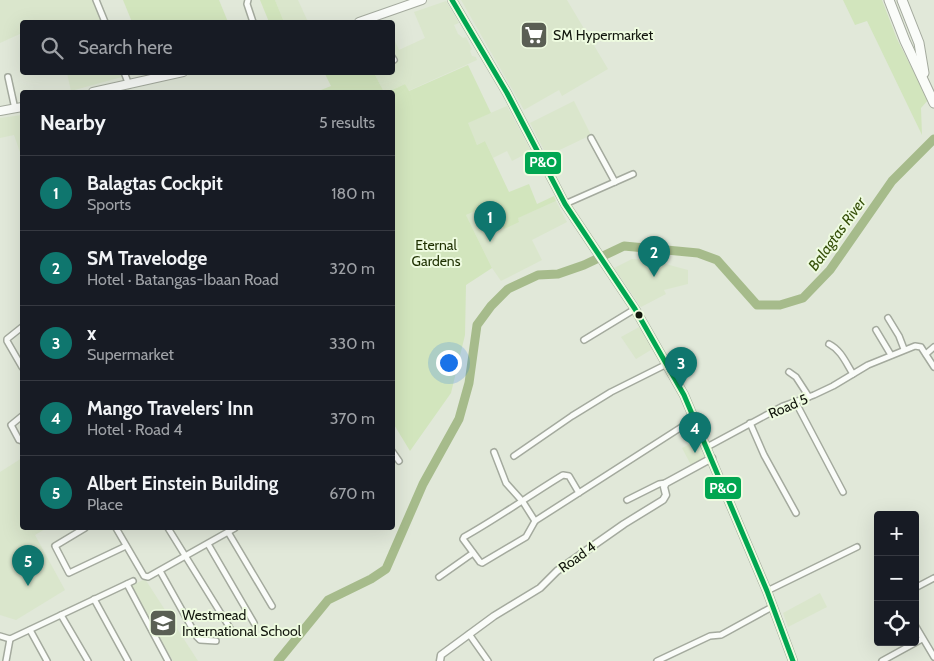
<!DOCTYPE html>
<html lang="en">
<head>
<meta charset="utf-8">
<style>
	:root { --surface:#171b24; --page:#242831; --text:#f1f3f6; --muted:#9ea1a6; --line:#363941; --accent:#0f766e }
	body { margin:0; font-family:Cabin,sans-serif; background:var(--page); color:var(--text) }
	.controls { position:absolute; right:15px; bottom:15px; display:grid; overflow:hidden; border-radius:5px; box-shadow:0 5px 20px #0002 }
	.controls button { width:45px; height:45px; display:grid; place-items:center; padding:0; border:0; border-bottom:1px solid var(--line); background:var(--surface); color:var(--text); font:25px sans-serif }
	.you { position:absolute; left:448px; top:362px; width:18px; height:18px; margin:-12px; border:4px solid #fff; border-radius:50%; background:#1a73e8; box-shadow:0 0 0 8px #1a73e833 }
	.badge { display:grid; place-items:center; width:32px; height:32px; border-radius:50%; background:var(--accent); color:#fff; font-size:16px; font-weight:700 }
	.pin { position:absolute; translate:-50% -41px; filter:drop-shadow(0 1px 2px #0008) }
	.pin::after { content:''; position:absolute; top:26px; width:18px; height:15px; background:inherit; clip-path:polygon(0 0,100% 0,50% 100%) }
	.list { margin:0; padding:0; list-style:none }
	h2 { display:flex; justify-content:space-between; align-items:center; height:65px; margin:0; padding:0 20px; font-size:21px }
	h2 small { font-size:16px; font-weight:400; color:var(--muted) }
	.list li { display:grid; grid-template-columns:32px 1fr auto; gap:15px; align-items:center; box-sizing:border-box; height:75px; padding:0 20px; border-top:1px solid var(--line) }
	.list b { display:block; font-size:19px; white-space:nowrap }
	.list p { margin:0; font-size:16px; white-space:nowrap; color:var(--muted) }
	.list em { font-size:16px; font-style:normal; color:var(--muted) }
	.icon { flex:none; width:28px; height:28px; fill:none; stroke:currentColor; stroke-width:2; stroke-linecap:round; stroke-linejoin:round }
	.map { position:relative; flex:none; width:934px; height:661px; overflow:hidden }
	.search { position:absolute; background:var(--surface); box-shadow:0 5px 20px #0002; left:20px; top:20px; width:375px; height:55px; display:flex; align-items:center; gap:12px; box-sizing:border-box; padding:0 18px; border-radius:5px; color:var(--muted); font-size:19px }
	.panel { position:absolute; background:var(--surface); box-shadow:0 5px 20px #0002; left:20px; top:90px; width:375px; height:440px; border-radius:5px }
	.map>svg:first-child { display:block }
	.built { fill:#dae6cc }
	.green { fill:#d2e5bd }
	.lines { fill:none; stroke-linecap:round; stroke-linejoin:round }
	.river { stroke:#a6bb8b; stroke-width:9 }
	.minor-casing { stroke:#a4aa9e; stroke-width:8 }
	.tertiary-casing { stroke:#a4aa9e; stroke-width:9 }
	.primary-casing { stroke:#a4aa9e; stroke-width:10 }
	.motorway-casing { stroke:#a4aa9e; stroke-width:11 }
	.minor { stroke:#fafcf9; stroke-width:5 }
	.tertiary { stroke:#fafcf9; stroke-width:6 }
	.primary { stroke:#fafcf9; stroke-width:8 }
	.motorway { stroke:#fafcf9; stroke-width:9 }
	.bus-1-casing { stroke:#eefbe0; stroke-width:9 }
	.bus-1 { stroke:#00a651; stroke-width:5 }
	.bus-dot { fill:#11150c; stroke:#eefbe0; stroke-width:2 }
	.labels { text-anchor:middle; stroke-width:4; stroke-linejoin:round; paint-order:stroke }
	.poi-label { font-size:14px; fill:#11150c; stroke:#eefbe0; text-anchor:start }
	.park-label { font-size:14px; fill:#1e3000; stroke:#eefbe0 }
	.street-label { font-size:14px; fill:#11150c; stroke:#eefbe0 }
	.water-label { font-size:15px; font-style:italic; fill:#37510a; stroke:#eefbe0 }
	.line-badge { stroke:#eefbe0; stroke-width:2 }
	.badge-label { font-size:14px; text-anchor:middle; font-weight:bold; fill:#fff }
</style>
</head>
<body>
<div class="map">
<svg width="934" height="661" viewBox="0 0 934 661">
	<rect width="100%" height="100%" fill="#e1e8d9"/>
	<g class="built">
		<polygon points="0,0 93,0 101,22 22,22 22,33 0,43"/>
		<polygon points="275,0 298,0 308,22 284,22"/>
		<polygon points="461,0 567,0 608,69 562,96 559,90 524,110"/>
		<polygon points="446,1 459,23 454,25 458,34 463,38 466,37 472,49 470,51 472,56 476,57 477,60 408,91 405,84 388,92 384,92 374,73 392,72 393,37 399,50 425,38 414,12"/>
		<polygon points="67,73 120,73 122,77 71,91"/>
		<polygon points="574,101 591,135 547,156 530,123"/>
		<polygon points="507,106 531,151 512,161 507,151 493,158 485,141 477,145 467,123"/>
		<polygon points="22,115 22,154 21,155 14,135 0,138 0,118"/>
		<polygon points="556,201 567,222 532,240 542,260 501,281 492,268 466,215 492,204 504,228 519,221 517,218"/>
		<polygon points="632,259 651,260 688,270 688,284 664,290 666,294 641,307 614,268"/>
		<polygon points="641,326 654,348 636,359 621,337"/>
		<polygon points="698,440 707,459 692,467 682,448"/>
		<polygon points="22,458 22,528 47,528 35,535 65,590 16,620 0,615 0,472"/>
		<polygon points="145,579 198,661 173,661 131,586"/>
		<polygon points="820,593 827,607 788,627 783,613"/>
	</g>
	<g class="green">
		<polygon points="123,0 219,0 228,22 132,22"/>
		<polygon points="260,0 275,0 284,22 269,22"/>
		<polygon points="843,0 882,0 897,39 928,100 921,108 922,135 867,21 855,25"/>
		<polygon points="468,65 491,113 468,123 477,145 485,141 509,192 529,184 537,204 554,196 556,201 518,218 519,222 504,229 492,204 466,215 492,268 466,285 465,335 451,393 410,451 393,423 392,92 388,92 405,84 409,91"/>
		<polygon points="324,72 374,73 384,92 316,92 331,86"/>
	</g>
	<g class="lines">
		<polyline class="river" points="278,661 328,600 371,579 386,569 423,484 459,419 469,383 477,325 491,306 508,289 538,275 558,274 584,265 624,246 698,253 717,260 757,305 780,305 803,298 830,270 892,181 934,139"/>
		<g class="minor-casing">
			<g id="minor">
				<polyline points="96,0 105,22"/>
				<polyline points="248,0 247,4 253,22"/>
				<polyline points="392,57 394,60"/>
				<polyline points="124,72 129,85"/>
				<polyline points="8,77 15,109"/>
				<polyline points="591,138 615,182"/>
				<polyline points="565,204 633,174"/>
				<polyline points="888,318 899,336 904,349"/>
				<polyline points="22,327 7,339 7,341 22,367"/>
				<polyline points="876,330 891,355"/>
				<polyline points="584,340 635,309"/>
				<path d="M829 344C841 350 846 363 853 374"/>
				<polyline points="926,354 934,347"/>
				<polyline points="789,372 796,377 809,397"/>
				<polyline points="795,401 843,492"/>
				<polyline points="22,416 11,425 19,440 22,441"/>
				<polyline points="750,423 764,455 796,513"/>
				<polyline points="707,447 783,406 814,395 833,386 868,365 915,346 921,347 934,367"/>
				<polyline points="392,451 399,461"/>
				<polyline points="494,452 506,483 523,502 535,521"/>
				<polyline points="514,456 572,416 611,392 667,364"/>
				<path d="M579 493 569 476 563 475C530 495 498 518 464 537L463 539 480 562 482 563 526 537 535 521 694 419"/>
				<polyline points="627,500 659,484 666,483"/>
				<polyline points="85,528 55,546 69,573 126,546"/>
				<polyline points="116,528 144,576 148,577 235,528"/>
				<polyline points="168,528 233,633"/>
				<polyline points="228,532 272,606"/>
				<polyline points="208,544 254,623"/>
				<polyline points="160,571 197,637 200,640 216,641"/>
				<polyline points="439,577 473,553"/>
				<polyline points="127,584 168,661"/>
				<polyline points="915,588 934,578"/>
				<polyline points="767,591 857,547"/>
				<polyline points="94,599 128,661"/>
				<polyline points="61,615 88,661"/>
				<polyline points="915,625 934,657"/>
				<polyline points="30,630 47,661"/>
				<polyline points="469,634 488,661"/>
				<polyline points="0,636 10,639 133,581"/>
				<polyline points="6,661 10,639"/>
				<polyline points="657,661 710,636 721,635 772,607"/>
				<polyline points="882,661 922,639"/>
			</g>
		</g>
		<g class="tertiary-casing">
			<polyline id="tertiary" points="440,661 441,655 494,616 540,588 557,571 624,524 663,500 666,495 664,487 666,483 712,458"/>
		</g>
		<g class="primary-casing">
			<g id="primary">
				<polyline points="452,0 507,93 565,204 635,309 684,395 767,591 793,661"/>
				<polyline points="359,22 422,0"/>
				<polyline points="93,92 183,72"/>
				<polyline points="0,111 22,107"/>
			</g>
		</g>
		<g class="motorway-casing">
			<g id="motorway">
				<polyline points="889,0 905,41 934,103"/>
				<polyline points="902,0 919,43 924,73"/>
			</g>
		</g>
		<use href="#minor" class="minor"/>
		<use href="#tertiary" class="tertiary"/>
		<use href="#primary" class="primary"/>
		<use href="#motorway" class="motorway"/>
		<g class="bus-1-casing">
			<polyline id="bus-1" points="452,0 507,93 565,204 635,309 684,395 767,591 793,661"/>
		</g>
		<use href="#bus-1" class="bus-1"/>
	</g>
	<defs>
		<g id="supermarket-square" transform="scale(1.4375)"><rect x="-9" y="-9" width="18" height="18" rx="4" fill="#5a5f54" stroke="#eefbe0"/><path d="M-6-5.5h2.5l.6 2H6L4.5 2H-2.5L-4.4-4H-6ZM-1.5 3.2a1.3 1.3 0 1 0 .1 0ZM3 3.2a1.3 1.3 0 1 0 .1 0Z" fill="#fff"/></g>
		<g id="school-square" transform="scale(1.4375)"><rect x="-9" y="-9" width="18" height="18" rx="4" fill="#5a5f54" stroke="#eefbe0"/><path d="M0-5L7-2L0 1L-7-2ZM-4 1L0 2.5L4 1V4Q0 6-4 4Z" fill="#fff"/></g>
	</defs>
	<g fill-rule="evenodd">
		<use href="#supermarket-square" x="534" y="35"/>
		<use href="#school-square" x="163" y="623"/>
	</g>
	<circle class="bus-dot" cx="639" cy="315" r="4.5"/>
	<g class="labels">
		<g class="poi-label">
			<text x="553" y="40">SM Hypermarket</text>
			<text x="182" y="620">Westmead<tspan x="182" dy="16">International School</tspan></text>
		</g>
		<g class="park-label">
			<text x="436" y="250">Eternal<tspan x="436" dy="16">Gardens</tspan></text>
		</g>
		<g class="street-label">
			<text transform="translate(788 406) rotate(-23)" y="5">Road 5</text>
			<text transform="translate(577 557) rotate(-36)" y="5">Road 4</text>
		</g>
		<g class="water-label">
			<text transform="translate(837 234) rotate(-54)" y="5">Balagtas River</text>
		</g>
	</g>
	<g class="line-badge">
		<rect x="524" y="151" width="38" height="24" rx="5" fill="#00a651"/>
		<rect x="704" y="476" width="38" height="24" rx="5" fill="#00a651"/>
	</g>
	<g class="badge-label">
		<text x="543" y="167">P&amp;O</text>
		<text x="723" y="493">P&amp;O</text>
	</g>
</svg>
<div class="controls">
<button>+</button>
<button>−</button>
<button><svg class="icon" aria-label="locate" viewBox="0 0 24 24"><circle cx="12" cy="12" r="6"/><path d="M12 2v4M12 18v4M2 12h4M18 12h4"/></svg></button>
</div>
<div class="you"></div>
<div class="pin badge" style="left:490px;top:242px">1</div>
<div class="pin badge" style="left:654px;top:277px">2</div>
<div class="pin badge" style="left:681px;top:388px">3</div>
<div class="pin badge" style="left:695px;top:453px">4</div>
<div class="pin badge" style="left:28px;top:586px">5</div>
<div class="search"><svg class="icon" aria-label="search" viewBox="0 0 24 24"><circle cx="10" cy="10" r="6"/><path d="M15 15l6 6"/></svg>Search here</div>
<section class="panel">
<h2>Nearby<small>5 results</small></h2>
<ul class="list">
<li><span class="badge">1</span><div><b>Balagtas Cockpit</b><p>Sports</p></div><em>180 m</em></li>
<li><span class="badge">2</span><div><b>SM Travelodge</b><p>Hotel · Batangas-Ibaan Road</p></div><em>320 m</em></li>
<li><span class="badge">3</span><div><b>x</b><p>Supermarket</p></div><em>330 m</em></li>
<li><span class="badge">4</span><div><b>Mango Travelers' Inn</b><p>Hotel · Road 4</p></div><em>370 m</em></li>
<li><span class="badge">5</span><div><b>Albert Einstein Building</b><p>Place</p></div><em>670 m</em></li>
</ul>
</section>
</div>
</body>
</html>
